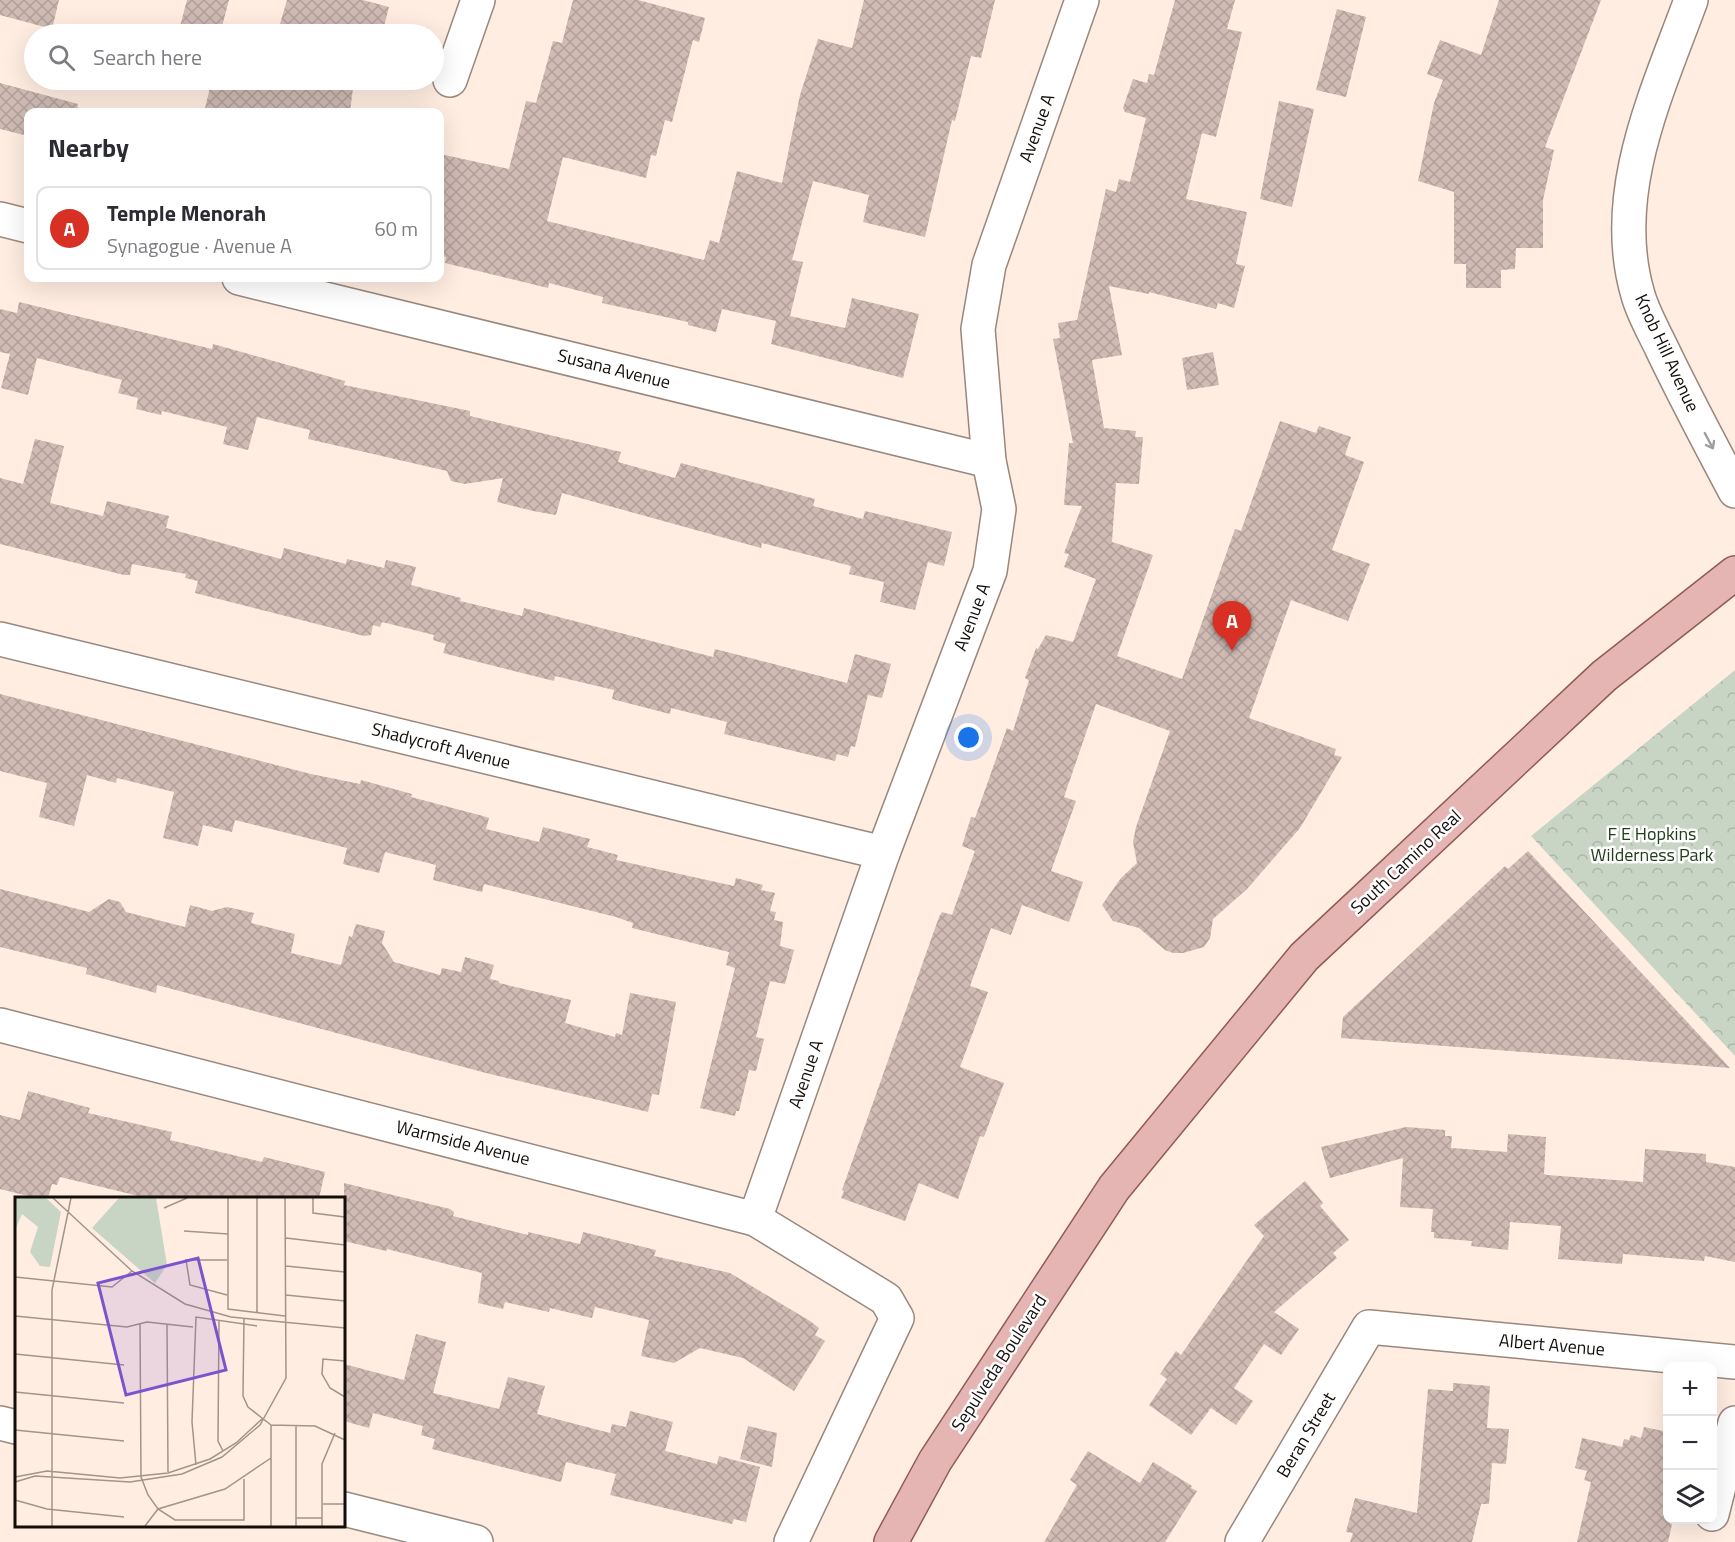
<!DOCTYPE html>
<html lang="en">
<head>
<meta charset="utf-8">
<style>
	:root { --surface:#fff; --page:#f2f2f3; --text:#2b2b33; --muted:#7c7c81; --line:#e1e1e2; --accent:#d93025 }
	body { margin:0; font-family:"Titillium Web",sans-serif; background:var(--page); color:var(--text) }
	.controls { position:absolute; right:18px; bottom:18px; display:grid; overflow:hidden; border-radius:12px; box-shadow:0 6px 24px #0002 }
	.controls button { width:54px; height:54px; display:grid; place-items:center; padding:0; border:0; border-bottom:2px solid var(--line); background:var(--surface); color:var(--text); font:30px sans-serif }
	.you { position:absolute; left:969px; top:738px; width:21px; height:21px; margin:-15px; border:4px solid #fff; border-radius:50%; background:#1a73e8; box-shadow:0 0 0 9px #1a73e833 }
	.badge { display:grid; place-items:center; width:39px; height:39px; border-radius:50%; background:var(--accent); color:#fff; font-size:20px; font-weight:700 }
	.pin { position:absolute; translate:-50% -50px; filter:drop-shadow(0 2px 3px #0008) }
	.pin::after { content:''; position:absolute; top:32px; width:21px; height:18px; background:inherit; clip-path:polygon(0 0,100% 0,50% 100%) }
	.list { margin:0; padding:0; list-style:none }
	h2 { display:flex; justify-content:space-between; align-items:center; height:78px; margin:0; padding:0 24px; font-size:26px }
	h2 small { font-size:20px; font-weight:400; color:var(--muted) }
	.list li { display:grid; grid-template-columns:39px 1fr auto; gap:18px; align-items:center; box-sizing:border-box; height:84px; margin:0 12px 12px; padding:0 12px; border:2px solid var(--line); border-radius:12px }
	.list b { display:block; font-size:22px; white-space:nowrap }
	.list p { margin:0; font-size:20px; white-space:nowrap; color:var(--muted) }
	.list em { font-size:20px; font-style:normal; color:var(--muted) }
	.icon { flex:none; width:33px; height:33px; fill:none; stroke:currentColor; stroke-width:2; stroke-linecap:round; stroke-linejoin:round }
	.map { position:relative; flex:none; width:1735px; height:1542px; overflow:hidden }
	.search { position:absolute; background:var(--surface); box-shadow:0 6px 24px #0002; left:24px; top:24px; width:420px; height:66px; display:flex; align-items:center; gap:15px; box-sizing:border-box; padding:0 21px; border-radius:33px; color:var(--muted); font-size:22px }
	.panel { position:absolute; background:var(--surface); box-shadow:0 6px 24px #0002; left:24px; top:108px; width:420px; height:174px; border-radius:12px }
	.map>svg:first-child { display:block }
	.park { fill:url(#park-crowns) }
	.building { fill:url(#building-cross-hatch) }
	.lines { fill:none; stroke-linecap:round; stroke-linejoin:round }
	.minor-casing { stroke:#99887e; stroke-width:36 }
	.major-casing { stroke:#905a57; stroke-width:36 }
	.minor { stroke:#fff; stroke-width:33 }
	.major { stroke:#e5b5b3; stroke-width:33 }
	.oneway { stroke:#a19f9d }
	.labels { text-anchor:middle; stroke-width:5; stroke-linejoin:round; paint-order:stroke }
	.street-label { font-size:18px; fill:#130e0a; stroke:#fefefe }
	.park-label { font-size:18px; fill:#203f19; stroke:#fefefe }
	.inset-road { fill:none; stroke:#a1948b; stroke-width:1.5 }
	.view { fill:#7b53cd; fill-opacity:0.15; stroke:#7b53cd; stroke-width:3 }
	.inset-edge { fill:none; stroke:#130e0a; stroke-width:3 }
</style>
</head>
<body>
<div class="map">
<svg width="1735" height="1542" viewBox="0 0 1735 1542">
	<defs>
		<pattern id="park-crowns" width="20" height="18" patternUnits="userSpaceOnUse" patternTransform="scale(1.5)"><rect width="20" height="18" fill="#c8d5c5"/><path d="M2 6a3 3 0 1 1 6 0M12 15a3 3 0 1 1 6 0" fill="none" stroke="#abb6a8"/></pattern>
		<pattern id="building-cross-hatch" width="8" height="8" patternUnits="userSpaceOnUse" patternTransform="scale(1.5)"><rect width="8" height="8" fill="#cfbab4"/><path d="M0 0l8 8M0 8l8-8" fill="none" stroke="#b19f99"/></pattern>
	</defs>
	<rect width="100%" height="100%" fill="#ffede1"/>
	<polygon class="park" points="1735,670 1735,1056 1531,836"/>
	<g class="building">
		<polygon points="0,0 59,0 52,29 0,15"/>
		<polygon points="187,0 229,0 220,34 178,34"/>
		<polygon points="287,0 363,0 389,7 382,34 316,34 280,24"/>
		<polygon points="573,0 638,0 705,18 699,42 693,40 672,122 665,120 656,156 651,155 646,178 563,157 547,221 704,260 710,240 719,243 737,171 782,183 800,95 818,39 852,48 864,0 995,0 981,58 971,56 955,121 952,120 925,237 863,222 869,195 813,181 792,260 803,262 790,316 845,328 852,298 919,314 903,378 771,344 776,321 722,309 716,332 688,325 688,322 602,303 603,297 549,283 548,288 445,263 446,257 440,256 440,154 509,169 526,101 536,103 553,41 562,43"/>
		<polygon points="1175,0 1235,0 1227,29 1242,32 1216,137 1202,133 1186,199 1247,212 1236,264 1245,266 1234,308 1218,303 1216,309 1149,292 1149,294 1109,286 1122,355 1092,360 1104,428 1136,431 1135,437 1143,437 1139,484 1116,483 1112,542 1153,555 1117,656 1182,679 1235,529 1241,531 1280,421 1316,433 1319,426 1351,437 1345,455 1364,462 1332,550 1370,564 1348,621 1291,600 1249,718 1336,749 1334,755 1342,757 1300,828 1247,889 1213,919 1210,938 1204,947 1183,953 1173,953 1165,950 1139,928 1113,921 1102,905 1121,878 1137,863 1133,842 1136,827 1170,731 1096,704 1064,797 1076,801 1051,871 1083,882 1069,922 1022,905 1011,935 991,928 970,986 988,992 960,1067 1004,1083 984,1137 980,1136 958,1199 919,1183 905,1221 841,1198 844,1191 842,1190 939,917 942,912 952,915 975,851 962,846 971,817 975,818 1007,728 1013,731 1029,680 1025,678 1036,648 1038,649 1046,635 1073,642 1096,579 1064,567 1069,554 1064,553 1082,506 1064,505 1069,443 1073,443 1053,339 1060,338 1058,323 1077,320 1106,189 1116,192 1119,179 1130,182 1146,118 1125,112 1123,108 1133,79 1147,83 1149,74 1154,75"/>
		<polygon points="1499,0 1601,0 1545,147 1554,150 1543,200 1543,248 1516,248 1515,269 1501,270 1501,288 1466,288 1466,264 1454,264 1454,192 1418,181 1434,103 1443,80 1427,74 1440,40 1481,55"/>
		<polygon points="1337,9 1366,17 1346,97 1316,90"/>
		<polygon points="212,80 354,80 350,112 204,112"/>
		<polygon points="0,83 78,104 77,112 28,112 28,136 0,129"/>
		<polygon points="1279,101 1314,109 1292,207 1260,199"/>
		<polygon points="19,302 212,349 213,344 345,381 344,385 470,411 470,416 621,452 618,462 675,478 681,463 815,499 813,506 863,519 865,511 952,532 944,566 928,562 915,610 880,602 884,582 849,574 851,566 762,543 761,548 562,493 556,515 533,511 497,502 503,478 465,484 451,481 447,471 308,439 310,430 257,417 248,450 223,444 227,427 162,411 161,415 136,409 138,398 118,393 122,380 37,358 28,395 1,388 10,354 0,352 0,309 17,313"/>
		<polygon points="1213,352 1219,385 1187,390 1182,358"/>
		<polygon points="35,439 64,446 50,503 103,516 107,501 169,516 166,528 281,559 284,548 346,564 347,559 384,568 386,560 416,567 411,585 461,598 460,601 522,616 524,608 713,657 715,649 847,683 855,654 891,664 882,698 868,695 855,747 851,746 848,757 837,754 835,761 724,734 727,722 671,708 670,714 612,699 614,690 555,676 554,681 443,653 446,644 433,640 434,635 382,622 380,627 373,625 371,635 364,636 195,593 198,581 185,578 186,574 132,564 130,575 124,575 0,544 0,478 23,484"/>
		<polygon points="0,694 311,774 360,784 361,780 412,794 411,797 483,816 489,818 486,829 539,842 543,827 590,839 587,847 618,855 616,860 734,886 736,878 763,885 761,890 775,893 770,911 776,912 774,920 783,922 780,946 794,950 785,984 770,981 756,1037 764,1039 756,1071 749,1070 739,1111 736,1111 735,1116 700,1108 735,968 726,965 729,952 632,928 633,923 616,917 484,884 482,892 433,880 436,865 385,852 379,873 343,864 347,848 235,820 232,832 203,825 198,846 163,838 174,792 117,778 116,783 87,775 74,826 39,817 47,783 0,771"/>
		<polygon points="1528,851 1730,1068 1341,1038 1343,1017 1505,866 1508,869"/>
		<polygon points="0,889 89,912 109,899 120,902 126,912 185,927 190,905 212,911 227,907 254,913 251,923 295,934 291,953 341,965 349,936 352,937 356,924 385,931 382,943 394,962 440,975 442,968 461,972 465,957 494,965 490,979 499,981 499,983 571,1000 565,1023 615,1037 616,1033 622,1035 630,993 676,1002 659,1095 652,1094 648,1112 486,1073 157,985 156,993 86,974 87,968 0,947"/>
		<polygon points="28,1091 90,1108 88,1113 172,1132 170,1140 262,1162 264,1157 325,1172 319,1198 147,1198 60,1177 57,1185 52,1184 48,1198 36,1198 0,1189 0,1115 20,1120"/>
		<polygon points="1406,1127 1445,1130 1445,1136 1452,1136 1451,1148 1507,1152 1508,1134 1546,1137 1544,1174 1547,1175 1643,1182 1645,1149 1706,1154 1706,1162 1735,1167 1735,1262 1705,1256 1704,1261 1623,1254 1622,1264 1558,1259 1561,1226 1510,1222 1508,1250 1471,1246 1472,1241 1434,1238 1434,1232 1431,1232 1433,1209 1400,1207 1403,1158 1330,1178 1321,1147"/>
		<polygon points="1305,1181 1323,1203 1320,1206 1349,1240 1333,1253 1337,1258 1274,1312 1299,1329 1281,1355 1264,1344 1234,1388 1253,1401 1236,1425 1211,1408 1191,1435 1149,1405 1167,1379 1160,1374 1176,1351 1181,1355 1264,1236 1254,1225"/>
		<polygon points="344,1183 450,1209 454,1212 453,1216 528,1235 528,1232 580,1244 583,1232 656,1250 654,1256 730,1273 810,1321 819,1328 815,1335 825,1341 794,1391 743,1358 700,1348 674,1363 641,1356 649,1320 595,1307 592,1318 550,1308 549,1312 505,1302 503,1309 478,1303 482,1273 387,1249 386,1251 344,1241"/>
		<polygon points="416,1334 446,1342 433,1393 499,1409 508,1377 545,1386 537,1414 610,1433 612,1424 626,1427 630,1411 673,1422 665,1451 717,1464 719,1456 760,1467 746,1522 734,1519 732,1524 610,1495 616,1474 566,1462 561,1482 432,1449 435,1439 421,1435 423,1426 373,1413 369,1428 344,1421 344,1364 404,1380"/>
		<polygon points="1453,1383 1490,1386 1487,1428 1509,1429 1506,1464 1492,1463 1489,1504 1481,1504 1472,1542 1350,1542 1353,1533 1346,1532 1355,1498 1417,1513 1428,1389 1453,1391"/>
		<polygon points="748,1426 777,1433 772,1467 740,1459"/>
		<polygon points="1644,1427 1668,1432 1668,1520 1673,1520 1668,1542 1577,1542 1591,1482 1584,1480 1587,1471 1575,1468 1582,1438 1622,1447 1624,1439 1629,1440 1631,1435 1641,1438"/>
		<polygon points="1088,1451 1140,1483 1153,1462 1192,1486 1191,1488 1197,1491 1165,1542 1044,1542 1077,1485 1070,1480"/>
	</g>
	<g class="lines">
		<g class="minor-casing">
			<g id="minor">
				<path d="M1691 0C1657 93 1608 194 1638 295 1643 313 1654 332 1662 349 1685 397 1710 444 1735 491"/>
				<polyline points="450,80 478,0"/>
				<polyline points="0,219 28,226"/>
				<polyline points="239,278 989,461"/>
				<polyline points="0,639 883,853"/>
				<polyline points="0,1025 755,1219 886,1299 897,1318 791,1542"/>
				<polyline points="755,1219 883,853 990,571 999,509 989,461 978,329 989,265 1082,0"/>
				<polyline points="0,1423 16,1427"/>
				<polyline points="344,1509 476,1542"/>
				<polyline points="1712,1514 1735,1423"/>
				<polyline points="1242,1542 1369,1327 1735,1362"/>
			</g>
		</g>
		<g class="major-casing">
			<polyline id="major" points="891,1542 935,1461 1114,1188 1304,957 1604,676 1735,573"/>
		</g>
		<use href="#minor" class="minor"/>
		<use href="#major" class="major"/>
	</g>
	<defs><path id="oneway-shaft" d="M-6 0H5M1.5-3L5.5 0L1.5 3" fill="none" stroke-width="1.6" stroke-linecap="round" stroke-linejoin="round" transform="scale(1.5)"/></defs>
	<use class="oneway" href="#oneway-shaft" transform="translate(1709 441) rotate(62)"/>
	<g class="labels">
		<g class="street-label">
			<text transform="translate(1037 128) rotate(-70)" y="6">Avenue A</text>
			<text transform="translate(1667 353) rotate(65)" y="6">Knob Hill Avenue</text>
			<text transform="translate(614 369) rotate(14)" y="6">Susana Avenue</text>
			<text transform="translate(972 617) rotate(-69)" y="6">Avenue A</text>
			<text transform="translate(441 746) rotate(14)" y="6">Shadycroft Avenue</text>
			<text transform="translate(1406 862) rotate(-43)" y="6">South Camino Real</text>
			<text transform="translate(806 1074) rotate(-71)" y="6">Avenue A</text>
			<text transform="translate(463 1143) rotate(14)" y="6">Warmside Avenue</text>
			<text transform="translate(1552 1345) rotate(5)" y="6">Albert Avenue</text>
			<text transform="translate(999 1363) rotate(-57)" y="6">Sepulveda Boulevard</text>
			<text transform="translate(1306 1435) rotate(-59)" y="6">Beran Street</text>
		</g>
		<g class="park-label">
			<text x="1652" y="840">F E Hopkins<tspan x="1652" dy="21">Wilderness Park</tspan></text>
		</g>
	</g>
	<g transform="translate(15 1197)">
		<rect width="330" height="330" fill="#ffede1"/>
		<path d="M0 1H31L46 15 35 70 25 69 15 55 23 30 7 17 0 33ZM104 1H141L152 68 140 86 77 31Z" fill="#c8d5c5"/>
		<path class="inset-road" d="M38 1 117 74 170 107 216 120 330 131M213 1V112L270 119M298 1V16L330 20M149 11 172 1M169 34 213 37M271 41 330 48M212 63H171L175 88 212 98M271 69 330 75M0 80 97 90 117 74M271 98 330 104M242 116V1M0 119 112 130 132 125 178 130M229 121 228 199 233 210 256 228V329M204 123 203 244 208 254M125 127 126 280 133 298 143 312 160 323H229V282M152 127 153 275M0 157 109 168M330 164 308 162 307 177 315 191 330 200M0 195 109 206M256 228 300 229 330 243M281 229V329M0 233 109 244M181 268 177 225 181 120 242 129M0 280 32 274 105 281 153 276 195 262 221 246 247 222M0 285 20 279 115 285 167 277 207 260 245 228 271 181 270 1M0 303 32 312 109 320M308 307H330M281 321H307M37 329V93L56 1M130 329 143 312 210 292 256 261M307 329V267L320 236"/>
		<path class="view" d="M183 61 211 173 111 198 83 86Z"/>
		<rect width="330" height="330" class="inset-edge"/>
	</g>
</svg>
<div class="controls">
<button>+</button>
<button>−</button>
<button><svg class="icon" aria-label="layers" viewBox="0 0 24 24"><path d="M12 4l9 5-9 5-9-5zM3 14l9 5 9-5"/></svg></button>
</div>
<div class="you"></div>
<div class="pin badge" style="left:1232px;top:651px">A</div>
<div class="search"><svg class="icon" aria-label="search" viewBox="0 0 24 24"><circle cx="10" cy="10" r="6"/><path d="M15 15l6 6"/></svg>Search here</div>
<section class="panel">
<h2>Nearby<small></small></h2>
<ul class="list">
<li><span class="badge">A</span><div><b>Temple Menorah</b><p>Synagogue · Avenue A</p></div><em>60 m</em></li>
</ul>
</section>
</div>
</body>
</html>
